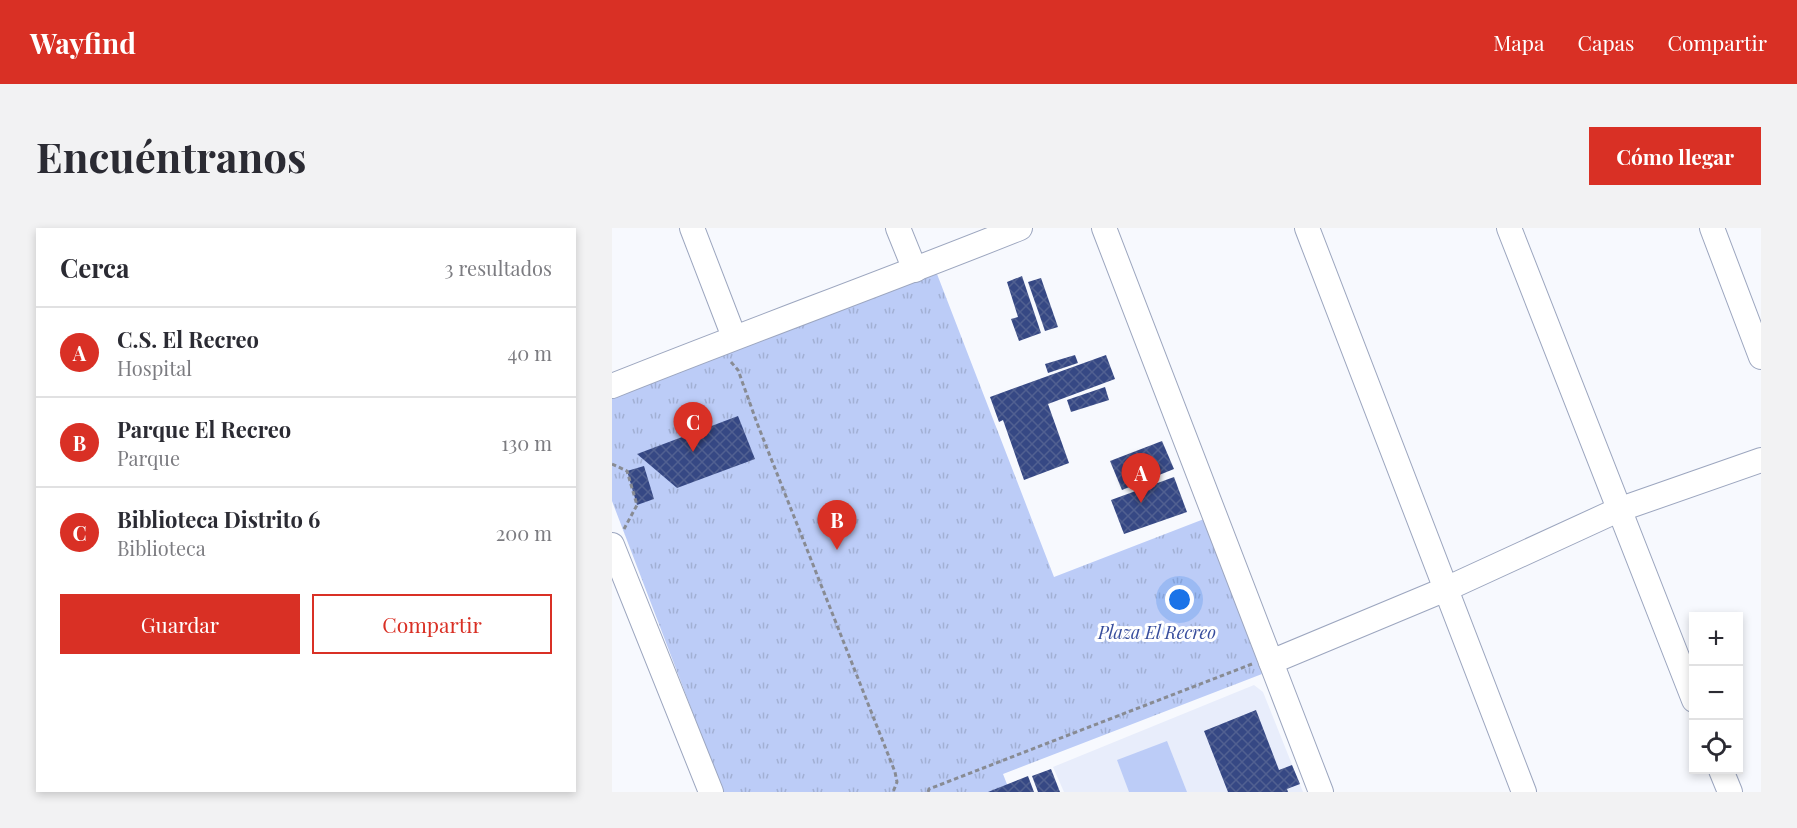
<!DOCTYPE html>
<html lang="es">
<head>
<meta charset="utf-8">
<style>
	:root { --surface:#fff; --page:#f2f2f3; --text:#2b2b33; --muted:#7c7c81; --line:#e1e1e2; --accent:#d93025 }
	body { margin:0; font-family:"Playfair Display",serif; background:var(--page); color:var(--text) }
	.controls { position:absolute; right:18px; bottom:18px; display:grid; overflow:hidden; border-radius:0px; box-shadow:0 3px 9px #0003 }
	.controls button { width:54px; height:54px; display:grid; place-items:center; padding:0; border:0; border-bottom:2px solid var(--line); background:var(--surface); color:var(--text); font:30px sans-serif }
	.you { position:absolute; left:568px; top:372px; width:21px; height:21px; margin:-15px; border:4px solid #fff; border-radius:50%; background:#1a73e8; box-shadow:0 0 0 9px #1a73e833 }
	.badge { display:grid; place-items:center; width:39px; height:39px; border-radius:50%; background:var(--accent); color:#fff; font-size:20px; font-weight:700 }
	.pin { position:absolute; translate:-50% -50px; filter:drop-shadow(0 2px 3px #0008) }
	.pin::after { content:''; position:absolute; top:32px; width:21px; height:18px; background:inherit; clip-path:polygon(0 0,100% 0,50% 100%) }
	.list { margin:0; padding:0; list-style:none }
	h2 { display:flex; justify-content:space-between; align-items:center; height:78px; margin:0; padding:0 24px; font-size:26px }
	h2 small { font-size:20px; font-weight:400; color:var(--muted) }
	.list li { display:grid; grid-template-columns:39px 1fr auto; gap:18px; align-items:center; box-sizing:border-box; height:90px; padding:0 24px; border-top:2px solid var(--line) }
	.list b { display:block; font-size:22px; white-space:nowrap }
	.list p { margin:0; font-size:20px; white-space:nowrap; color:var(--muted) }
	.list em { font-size:20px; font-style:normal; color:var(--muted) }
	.actions { display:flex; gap:12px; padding:18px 24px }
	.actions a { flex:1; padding:14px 0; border:2px solid var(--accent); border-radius:0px; text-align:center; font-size:21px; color:var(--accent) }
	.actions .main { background:var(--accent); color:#fff }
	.icon { flex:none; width:33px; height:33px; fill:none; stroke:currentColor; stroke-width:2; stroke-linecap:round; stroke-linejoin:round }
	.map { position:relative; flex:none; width:1149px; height:564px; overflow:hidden; border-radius:0px }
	header { display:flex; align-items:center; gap:36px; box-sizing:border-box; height:84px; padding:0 30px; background:var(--accent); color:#fff }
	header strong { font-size:28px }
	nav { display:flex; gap:33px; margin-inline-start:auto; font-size:21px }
	.intro { display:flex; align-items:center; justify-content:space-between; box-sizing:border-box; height:144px; padding:0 36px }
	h1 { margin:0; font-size:42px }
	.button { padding:15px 27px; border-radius:0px; background:var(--accent); color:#fff; font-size:21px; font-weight:700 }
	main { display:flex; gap:36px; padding:0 36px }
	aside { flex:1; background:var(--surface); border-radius:0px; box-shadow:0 3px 9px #0003 }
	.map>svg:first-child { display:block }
	.built { fill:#e8edfb }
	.park { fill:url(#park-tufts) }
	.garden { fill:#bcccf7 }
	.building { fill:url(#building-cross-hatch) }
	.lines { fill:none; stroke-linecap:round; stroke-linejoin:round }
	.minor-casing { stroke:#9ca6bf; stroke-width:26 }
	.path { stroke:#888b93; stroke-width:3; stroke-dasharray:4.5 3; stroke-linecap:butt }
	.minor { stroke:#fff; stroke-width:24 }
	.labels { text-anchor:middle; stroke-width:6; stroke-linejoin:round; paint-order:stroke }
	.park-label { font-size:18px; font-style:italic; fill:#384e9d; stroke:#fff }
</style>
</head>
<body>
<header>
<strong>Wayfind</strong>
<nav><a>Mapa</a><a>Capas</a><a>Compartir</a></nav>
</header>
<div class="intro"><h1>Encuéntranos</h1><a class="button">Cómo llegar</a></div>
<main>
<aside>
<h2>Cerca<small>3 resultados</small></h2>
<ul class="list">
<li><span class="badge">A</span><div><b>C.S. El Recreo</b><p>Hospital</p></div><em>40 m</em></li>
<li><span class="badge">B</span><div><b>Parque El Recreo</b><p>Parque</p></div><em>130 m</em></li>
<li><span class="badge">C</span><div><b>Biblioteca Distrito 6</b><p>Biblioteca</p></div><em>200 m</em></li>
</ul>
<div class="actions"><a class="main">Guardar</a><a>Compartir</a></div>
</aside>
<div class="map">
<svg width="1149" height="564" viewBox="0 0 1149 564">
	<defs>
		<pattern id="park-tufts" width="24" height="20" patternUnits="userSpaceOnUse" patternTransform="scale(1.5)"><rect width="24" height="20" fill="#bcccf7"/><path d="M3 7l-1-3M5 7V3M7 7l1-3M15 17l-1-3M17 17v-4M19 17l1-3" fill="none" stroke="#a2b0d4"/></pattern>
		<pattern id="building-cross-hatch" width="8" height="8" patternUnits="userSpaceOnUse" patternTransform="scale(1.5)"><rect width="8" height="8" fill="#364884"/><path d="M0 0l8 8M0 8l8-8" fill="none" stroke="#516091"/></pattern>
	</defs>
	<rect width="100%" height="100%" fill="#f7f9fe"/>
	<polygon class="built" points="642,457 651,464 691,564 452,564 441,539"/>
	<polygon class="park" points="325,46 442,349 592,291 650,446 391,546 398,564 111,564 0,273 0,161 163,107"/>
	<polygon class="garden" points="555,513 575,564 517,564 505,532"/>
	<g class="building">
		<polygon points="410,48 429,105 407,113 399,91 406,89 395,54"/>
		<polygon points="429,50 446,99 433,103 416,54"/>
		<polygon points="463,127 466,135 436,145 433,136"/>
		<polygon points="494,127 503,151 436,176 457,235 412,252 391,192 387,194 378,169"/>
		<polygon points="493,159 497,172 459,184 455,172"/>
		<polygon points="126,188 143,231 65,260 25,226"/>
		<polygon points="550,213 562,241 510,262 498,233"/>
		<polygon points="32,238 42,271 25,277 15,243"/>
		<polygon points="562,249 575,284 512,306 499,272"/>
		<polygon points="644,482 667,542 680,537 688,556 675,561 676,564 616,564 592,503"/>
		<polygon points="439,541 448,564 426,564 420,548"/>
		<polygon points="416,548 422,564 376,564"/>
	</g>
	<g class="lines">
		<g class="minor-casing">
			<g id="minor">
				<polyline points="80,0 122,109"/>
				<polyline points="286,0 303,42"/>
				<polyline points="492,0 709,564"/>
				<polyline points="695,0 912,564"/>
				<polyline points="897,0 1082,472"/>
				<polyline points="1100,0 1149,129"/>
				<path d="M0 158C135 104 273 54 408 0"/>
				<polyline points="0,317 99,564"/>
				<polyline points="659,434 834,361 1006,282 1149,232"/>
				<polyline points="1109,542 1118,564"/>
			</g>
		</g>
		<g class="path">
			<polyline points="119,134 126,142 145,195 283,544 285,554 281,564"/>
			<polyline points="0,236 15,243 25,277 12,301"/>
			<polyline points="316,564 317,561 640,436"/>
		</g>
		<use href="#minor" class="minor"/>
	</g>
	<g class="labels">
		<g class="park-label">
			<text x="545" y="411">Plaza El Recreo</text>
		</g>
	</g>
</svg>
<div class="controls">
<button>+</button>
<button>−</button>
<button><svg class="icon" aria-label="locate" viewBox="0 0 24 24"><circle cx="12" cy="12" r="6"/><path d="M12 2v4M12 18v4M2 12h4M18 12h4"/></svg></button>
</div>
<div class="you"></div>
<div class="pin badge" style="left:529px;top:275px">A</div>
<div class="pin badge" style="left:225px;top:322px">B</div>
<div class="pin badge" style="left:81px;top:224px">C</div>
</div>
</main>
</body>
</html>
